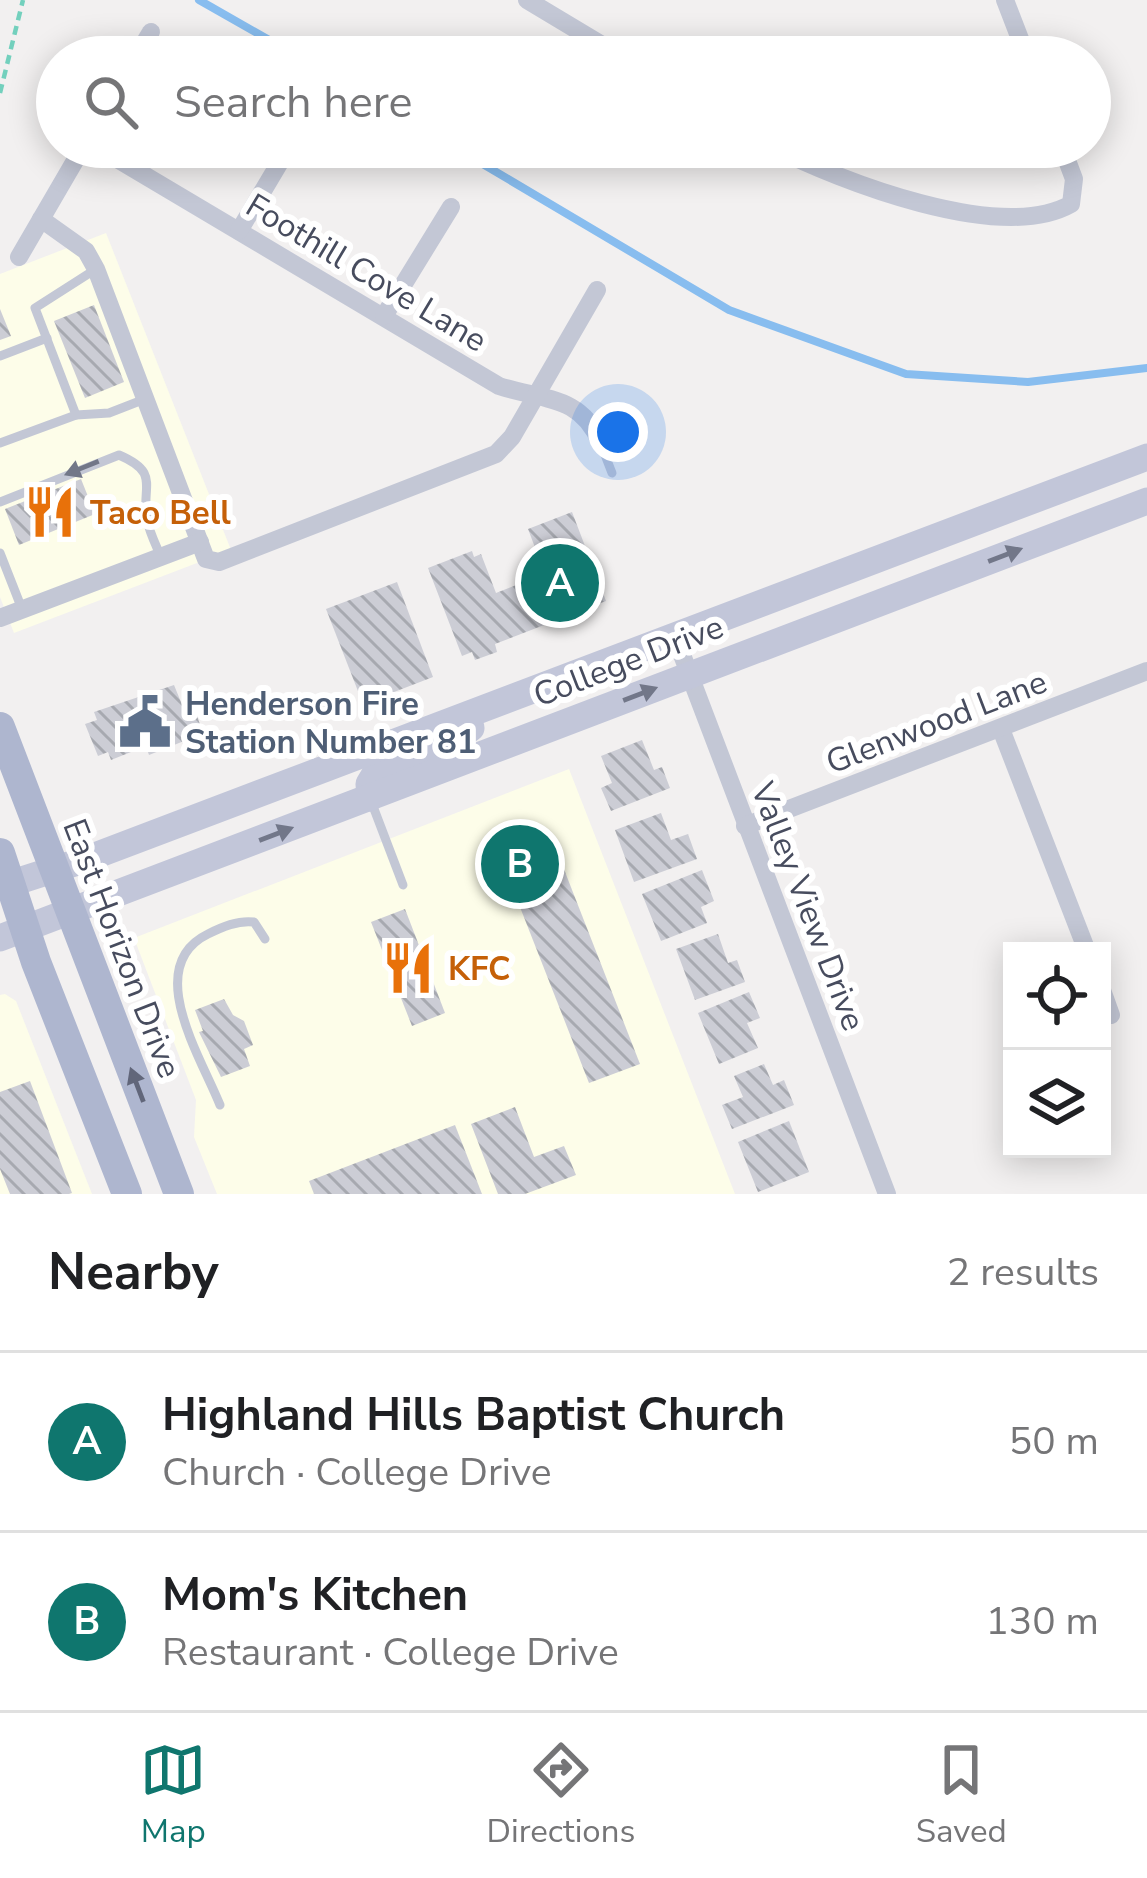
<!DOCTYPE html>
<html lang="en">
<head>
<meta charset="utf-8">
<style>
	:root { --surface:#fff; --page:#f6f6f6; --text:#202124; --muted:#757577; --line:#e0e0e0; --accent:#0f766e }
	body { margin:0; font-family:"Nunito Sans",sans-serif; background:var(--page); color:var(--text) }
	.controls { position:absolute; right:36px; bottom:36px; display:grid; overflow:hidden; border-radius:0px; box-shadow:0 6px 30px #0003 }
	.controls button { width:108px; height:108px; display:grid; place-items:center; padding:0; border:0; border-bottom:3px solid var(--line); background:var(--surface); color:var(--text); font:60px sans-serif }
	.you { position:absolute; left:618px; top:432px; width:42px; height:42px; margin:-30px; border:9px solid #fff; border-radius:50%; background:#1a73e8; box-shadow:0 0 0 18px #1a73e833 }
	.badge { display:grid; place-items:center; width:78px; height:78px; border-radius:50%; background:var(--accent); color:#fff; font-size:39px; font-weight:700 }
	.pin { position:absolute; translate:-50% -50%; border:6px solid #fff; box-shadow:0 3px 12px #0006 }
	.list { margin:0; padding:0; list-style:none }
	h2 { display:flex; justify-content:space-between; align-items:center; height:156px; margin:0; padding:0 48px; font-size:51px }
	h2 small { font-size:39px; font-weight:400; color:var(--muted) }
	.list li { display:grid; grid-template-columns:78px 1fr auto; gap:36px; align-items:center; box-sizing:border-box; height:180px; padding:0 48px; border-top:3px solid var(--line) }
	.list b { display:block; font-size:45px; white-space:nowrap }
	.list p { margin:0; font-size:39px; white-space:nowrap; color:var(--muted) }
	.list em { font-size:39px; font-style:normal; color:var(--muted) }
	.icon { flex:none; width:66px; height:66px; fill:none; stroke:currentColor; stroke-width:2; stroke-linecap:round; stroke-linejoin:round }
	.map { position:relative; flex:none; width:1147px; height:1194px; overflow:hidden }
	.search { position:absolute; background:var(--surface); box-shadow:0 6px 30px #0003; left:36px; right:36px; top:36px; height:132px; display:flex; align-items:center; gap:30px; box-sizing:border-box; padding:0 42px; border-radius:66px; color:var(--muted); font-size:45px }
	.sheet { height:516px; background:var(--surface) }
	nav { display:flex; justify-content:space-around; align-items:center; box-sizing:border-box; height:168px; border-top:3px solid var(--line); background:var(--surface); font-size:33px; color:var(--muted) }
	nav a { display:grid; justify-items:center; gap:6px }
	nav .on { color:var(--accent) }
	.map>svg:first-child { display:block }
	.commercial { fill:#fdfde9 }
	.lines { fill:none; stroke-linecap:round; stroke-linejoin:round }
	.stream { stroke:#88bdef; stroke-width:8 }
	.building { fill:url(#building-back-hatch) }
	.path { stroke:#73d0bd; stroke-width:4.5; stroke-dasharray:9 6; stroke-linecap:butt }
	.service { stroke:#c3c7d5; stroke-width:9 }
	.minor { stroke:#c3c7d5; stroke-width:18 }
	.secondary { stroke:#c2c6d9; stroke-width:27 }
	.primary { stroke:#aeb6cf; stroke-width:30 }
	.oneway { fill:#727788 }
	.oneway2 { fill:#727789 }
	.oneway3 { fill:#61667a }
	.labels { text-anchor:middle; stroke-width:12; stroke-linejoin:round; paint-order:stroke }
	.street-label { font-size:33px; fill:#474c5e; stroke:#fff }
	.food-label { font-size:33px; font-weight:bold; fill:#c56008; stroke:#fff; text-anchor:start }
	.service-label { font-size:33px; font-weight:bold; fill:#4e5e75; stroke:#fff; text-anchor:start }
</style>
</head>
<body>
<div class="map">
<svg width="1147" height="1194" viewBox="0 0 1147 1194">
	<defs>
		<pattern id="building-back-hatch" width="6" height="6" patternUnits="userSpaceOnUse" patternTransform="scale(3)"><rect width="6" height="6" fill="#cccdd5"/><path d="M-1 5l2 2M0 0l6 6M5-1l2 2" fill="none" stroke="#a7a9b0"/></pattern>
	</defs>
	<rect width="100%" height="100%" fill="#f2f0f0"/>
	<g class="commercial">
		<polygon points="106,233 231,550 14,633 0,597 0,274"/>
		<polygon points="569,769 735,1194 217,1194 194,1137 196,1100 134,938"/>
		<polygon points="5,994 16,1001 92,1194 0,1194 0,995"/>
	</g>
	<g class="lines">
		<g class="stream">
			<polyline points="199,0 299,57"/>
			<polyline points="454,147 729,310 906,374 1028,382 1147,368"/>
		</g>
	</g>
	<g class="building">
		<polygon points="94,305 124,382 85,398 54,321"/>
		<polygon points="0,309 11,336 0,340"/>
		<polygon points="81,479 95,514 19,545 5,509"/>
		<polygon points="572,512 606,601 495,644 497,652 475,660 472,652 462,656 428,568 472,551 474,557 481,554 496,593 545,574 528,529"/>
		<polygon points="397,582 433,677 363,704 326,609"/>
		<polygon points="174,685 185,712 194,708 201,727 192,731 194,737 149,755 146,746 111,760 108,752 98,756 85,724 97,720 94,712"/>
		<polygon points="642,740 654,770 662,767 670,788 611,811 601,788 612,783 601,756"/>
		<polygon points="661,813 671,840 688,834 697,859 634,882 615,830"/>
		<polygon points="551,836 640,1064 589,1083 500,856"/>
		<polygon points="702,870 714,901 701,907 707,923 661,941 642,894"/>
		<polygon points="405,909 445,1013 412,1026 371,922"/>
		<polygon points="718,934 728,963 737,960 745,982 695,1000 676,949"/>
		<polygon points="749,992 760,1018 747,1023 758,1048 719,1064 698,1013"/>
		<polygon points="224,999 233,1015 244,1021 253,1045 244,1049 250,1066 221,1077 199,1032 203,1031 195,1010"/>
		<polygon points="764,1064 773,1085 784,1080 794,1105 732,1129 722,1105 743,1097 734,1076"/>
		<polygon points="30,1081 72,1193 69,1194 10,1194 0,1169 0,1092"/>
		<polygon points="515,1107 534,1157 564,1146 576,1175 525,1194 498,1194 471,1124"/>
		<polygon points="789,1121 809,1172 758,1192 738,1142"/>
		<polygon points="455,1125 482,1194 314,1194 309,1181"/>
	</g>
	<g class="lines">
		<polyline class="path" points="0,93 23,0"/>
		<g class="service">
			<polyline points="0,356 47,338"/>
			<polyline points="76,415 35,308 96,269"/>
			<polyline points="600,442 612,473"/>
			<polyline points="0,443 76,415 109,413 145,399"/>
			<path d="M0 502 119 455C161 473 141 486 147 519 149 532 156 545 161 557"/>
			<polyline points="0,553 22,609"/>
			<polyline points="371,801 403,885"/>
			<path d="M220 1105C201 1057 142 966 208 934 222 927 238 920 254 922L265 939"/>
		</g>
		<g class="minor">
			<polyline points="527,0 622,57"/>
			<polyline points="1005,0 1027,57"/>
			<polyline points="136,57 151,32"/>
			<path d="M97 147 499 386C542 400 581 395 600 442"/>
			<path d="M773 147C840 181 1001 244 1071 204L1074 179 1062 147"/>
			<polyline points="41,219 86,251 96,269 206,559 219,562 496,454 512,437 597,290"/>
			<polyline points="239,231 289,147"/>
			<polyline points="19,257 83,147"/>
			<polyline points="384,316 451,207"/>
			<polyline points="0,618 200,542"/>
			<polyline points="676,639 887,1194"/>
			<polyline points="1001,729 1087,951"/>
			<polyline points="745,826 1147,671"/>
			<polyline points="1102,990 1111,1015"/>
		</g>
		<g class="secondary">
			<polyline points="370,798 369,784 375,774 453,741 471,728"/>
			<polyline points="0,887 84,860 1147,457"/>
			<polyline points="0,938 1147,501"/>
		</g>
		<g class="primary">
			<polyline points="0,727 179,1194"/>
			<polyline points="0,853 36,962 127,1194"/>
		</g>
	</g>
	<defs><path id="oneway-solid" d="M-6-.8H1V-3.2L6.5 0L1 3.2V.8H-6Z" transform="scale(3)"/></defs>
	<use class="oneway" href="#oneway-solid" transform="translate(82 468) rotate(158)"/>
	<g class="oneway2">
		<use href="#oneway-solid" transform="translate(1005 555) rotate(-21)"/>
		<use href="#oneway-solid" transform="translate(640 694) rotate(-21)"/>
		<use href="#oneway-solid" transform="translate(276 834) rotate(-21)"/>
	</g>
	<use class="oneway3" href="#oneway-solid" transform="translate(137 1085) rotate(-111)"/>
	<defs>
		<g id="restaurant-bare" transform="scale(4.14)"><path d="M-5-6h1v4h1v-4h1v4h1v-4h1v5L-1.5 .5V6h-2V.5L-5-1ZM5-6V6H3V1.5H1.5Q1.5-4 5-6Z" fill="#e8710a" stroke="#fff" stroke-width="2.5" paint-order="stroke"/></g>
		<g id="civic-bare" transform="scale(4.14)"><path d="M-.6-6.5H3V-4.5H.6V-3L4-1V1h2V6H-6V1h2V-1L-.6-3ZM-1.2 2.5V6h2.4V2.5Z" fill="#5c6f8a" stroke="#fff" stroke-width="2.5" paint-order="stroke"/></g>
	</defs>
	<g fill-rule="evenodd">
		<use href="#restaurant-bare" x="50" y="512"/>
		<use href="#civic-bare" x="145" y="722"/>
		<use href="#restaurant-bare" x="408" y="968"/>
	</g>
	<g class="labels">
		<g class="street-label">
			<text transform="translate(367 272) rotate(31)" y="12">Foothill Cove Lane</text>
			<text transform="translate(628 660) rotate(-21)" y="12">College Drive</text>
			<text transform="translate(936 721) rotate(-21)" y="12">Glenwood Lane</text>
			<text transform="translate(809 906) rotate(69)" y="12">Valley View Drive</text>
			<text transform="translate(123 948) rotate(69)" y="12">East Horizon Drive</text>
		</g>
		<g class="food-label">
			<text x="90" y="524">Taco Bell</text>
			<text x="448" y="980">KFC</text>
		</g>
		<g class="service-label">
			<text x="185" y="715">Henderson Fire<tspan x="185" dy="38">Station Number 81</tspan></text>
		</g>
	</g>
</svg>
<div class="controls">
<button><svg class="icon" aria-label="locate" viewBox="0 0 24 24"><circle cx="12" cy="12" r="6"/><path d="M12 2v4M12 18v4M2 12h4M18 12h4"/></svg></button>
<button><svg class="icon" aria-label="layers" viewBox="0 0 24 24"><path d="M12 4l9 5-9 5-9-5zM3 14l9 5 9-5"/></svg></button>
</div>
<div class="you"></div>
<div class="pin badge" style="left:560px;top:583px">A</div>
<div class="pin badge" style="left:520px;top:864px">B</div>
<div class="search"><svg class="icon" aria-label="search" viewBox="0 0 24 24"><circle cx="10" cy="10" r="6"/><path d="M15 15l6 6"/></svg>Search here</div>
</div>
<section class="sheet">
<h2>Nearby<small>2 results</small></h2>
<ul class="list">
<li><span class="badge">A</span><div><b>Highland Hills Baptist Church</b><p>Church · College Drive</p></div><em>50 m</em></li>
<li><span class="badge">B</span><div><b>Mom's Kitchen</b><p>Restaurant · College Drive</p></div><em>130 m</em></li>
</ul>
</section>
<nav>
<a class="on"><svg class="icon" aria-label="map" viewBox="0 0 24 24"><path d="M3 6l6-2 6 2 6-2v14l-6 2-6-2-6 2zM9 4v14M15 6v14"/></svg>Map</a>
<a><svg class="icon" aria-label="directions" viewBox="0 0 24 24"><path d="M12 3l9 9-9 9-9-9zM9 14v-3h6M13 9l2 2-2 2"/></svg>Directions</a>
<a><svg class="icon" aria-label="saved" viewBox="0 0 24 24"><path d="M7 4h10v16l-5-4-5 4z"/></svg>Saved</a>
</nav>
</body>
</html>
